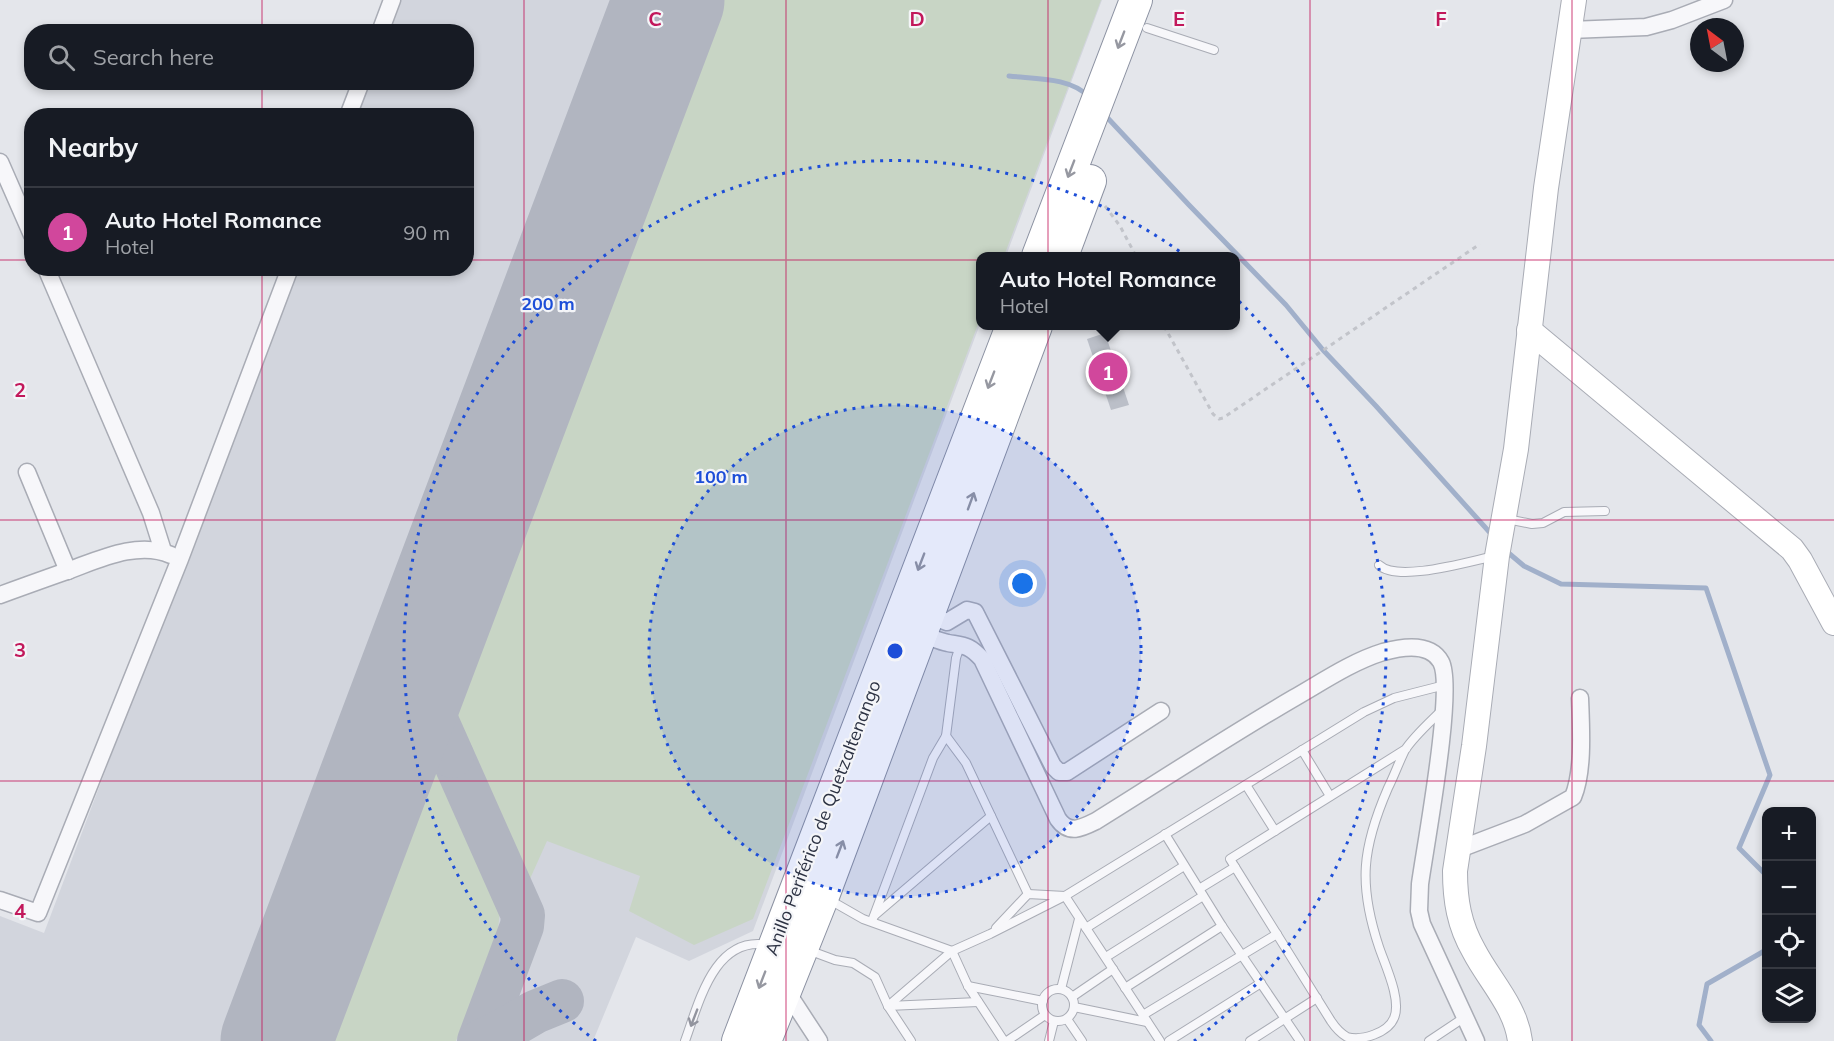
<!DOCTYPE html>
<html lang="en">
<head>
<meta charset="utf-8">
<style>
	:root { --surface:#171b24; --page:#20242c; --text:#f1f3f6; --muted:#9ea1a6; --line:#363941; --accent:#db2777 }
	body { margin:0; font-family:Mulish,sans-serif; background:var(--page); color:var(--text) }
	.controls { position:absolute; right:18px; bottom:18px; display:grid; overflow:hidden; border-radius:12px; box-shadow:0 3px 9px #0003 }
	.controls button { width:54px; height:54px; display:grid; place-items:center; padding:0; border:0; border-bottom:2px solid var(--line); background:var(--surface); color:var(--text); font:30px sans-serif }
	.compass { position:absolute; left:1690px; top:18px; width:54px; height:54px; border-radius:50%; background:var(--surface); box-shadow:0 3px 9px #0003; rotate:328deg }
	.you { position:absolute; left:1023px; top:584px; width:21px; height:21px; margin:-15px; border:4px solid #fff; border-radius:50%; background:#1a73e8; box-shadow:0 0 0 9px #1a73e833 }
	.badge { display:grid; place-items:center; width:39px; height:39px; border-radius:50%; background:var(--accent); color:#fff; font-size:20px; font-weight:700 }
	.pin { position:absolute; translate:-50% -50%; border:3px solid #fff; box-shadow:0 2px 6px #0006 }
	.popup { position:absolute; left:976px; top:252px; width:264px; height:78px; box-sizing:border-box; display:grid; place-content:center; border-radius:12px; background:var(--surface); filter:drop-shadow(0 2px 4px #0005); font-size:20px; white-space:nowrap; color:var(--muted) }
	.popup b { font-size:22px; color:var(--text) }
	.popup::after { content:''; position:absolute; left:50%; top:100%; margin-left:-12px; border:12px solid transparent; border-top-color:var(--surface) }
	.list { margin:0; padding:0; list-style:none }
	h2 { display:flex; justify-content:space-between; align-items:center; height:78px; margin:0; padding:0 24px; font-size:26px }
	h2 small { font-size:20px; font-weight:400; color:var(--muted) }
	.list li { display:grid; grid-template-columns:39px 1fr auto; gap:18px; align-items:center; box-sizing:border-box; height:90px; padding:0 24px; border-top:2px solid var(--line) }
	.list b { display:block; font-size:22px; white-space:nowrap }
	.list p { margin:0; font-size:20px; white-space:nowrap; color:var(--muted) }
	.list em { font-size:20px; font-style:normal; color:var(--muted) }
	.icon { flex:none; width:33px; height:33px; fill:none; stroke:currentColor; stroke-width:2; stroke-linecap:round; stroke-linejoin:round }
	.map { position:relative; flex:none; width:1834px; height:1041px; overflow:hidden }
	.search { position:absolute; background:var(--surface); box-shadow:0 3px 9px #0003; left:24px; top:24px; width:450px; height:66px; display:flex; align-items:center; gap:15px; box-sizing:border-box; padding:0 21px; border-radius:24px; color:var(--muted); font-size:22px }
	.panel { position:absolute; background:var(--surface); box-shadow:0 3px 9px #0003; left:24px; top:108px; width:450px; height:168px; border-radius:24px }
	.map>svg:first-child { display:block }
	.built { fill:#d2d5dd }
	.green { fill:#c8d5c5 }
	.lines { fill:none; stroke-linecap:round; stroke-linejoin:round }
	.stream { stroke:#a1b0ca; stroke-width:5 }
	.taxiway { stroke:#b1b5c0; stroke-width:44 }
	.runway { stroke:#b1b5c0; stroke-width:111 }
	.building { fill:#bbbfc8 }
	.lane-casing { stroke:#a9acb5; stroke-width:10 }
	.street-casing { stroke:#a9acb5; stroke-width:19 }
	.secondary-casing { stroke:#a9acb5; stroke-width:26 }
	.highway-casing { stroke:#8c92a2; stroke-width:34 }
	.path { stroke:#c2c4ca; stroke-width:3; stroke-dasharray:4.5 4.5; stroke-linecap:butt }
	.lane { stroke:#f7f7fa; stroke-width:8 }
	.street { stroke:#f7f7fa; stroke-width:16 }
	.secondary { stroke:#fff; stroke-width:24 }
	.highway { stroke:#fff; stroke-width:32 }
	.oneway { stroke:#9698a1 }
	.oneway2 { stroke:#92949e }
	.grid { fill:none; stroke:#c2185b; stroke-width:1.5; stroke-opacity:0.55 }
	.ring { fill:none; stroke:#1d4ed8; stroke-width:3; stroke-dasharray:3 6 }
	.labels { text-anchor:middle; stroke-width:4.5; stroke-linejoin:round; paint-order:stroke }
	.street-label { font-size:18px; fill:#2c3243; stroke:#f4f5f8 }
	.grid-label { font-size:20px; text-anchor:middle; font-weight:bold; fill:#c2185b; stroke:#f4f5f8; stroke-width:4.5; stroke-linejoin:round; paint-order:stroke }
	.centre { fill:#1d4ed8; stroke:#f4f5f8; stroke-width:3 }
	.ring-label { font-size:18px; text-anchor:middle; font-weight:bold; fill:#1d4ed8; stroke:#f4f5f8; stroke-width:4.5; stroke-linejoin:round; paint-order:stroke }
</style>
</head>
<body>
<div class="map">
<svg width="1834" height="1041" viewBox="0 0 1834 1041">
	<rect width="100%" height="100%" fill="#e4e6eb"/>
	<polygon class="built" points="398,0 1102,0 1006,256 980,256 980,324 753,931 689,961 636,937 593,1041 0,1041 0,916 44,933 295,269 466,268 466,116 354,115 366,83 466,82 466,32 386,31"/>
	<g class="green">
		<polygon points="698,0 1101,0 1004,256 980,256 980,319 753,919 694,945 629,911 640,876 547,841 529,881 448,711 441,687 451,649"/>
		<path d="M420 767C432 766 437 771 445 780L493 885 500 912 497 936 456 1041H302L401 780 413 770Z"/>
	</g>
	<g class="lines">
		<g class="stream">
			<path d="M1009 76C1034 79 1071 77 1089 97"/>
			<polyline points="1103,113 1189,205 1286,305 1323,350 1376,406 1493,536"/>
			<polyline points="1505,550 1524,566 1561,584 1706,588 1770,775 1739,848 1766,875"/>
			<polyline points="1711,1041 1699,1025 1707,984 1766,950"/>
		</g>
		<g class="taxiway">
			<path d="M443 598C439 614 432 630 429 647 423 674 429 699 438 724L523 915 522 926 479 1041"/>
			<path d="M375 781C392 748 421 715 452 756"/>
			<polyline points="481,1041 499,1033 535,1012 562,1001"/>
		</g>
		<polyline class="runway" points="276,1041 669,0"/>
	</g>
	<polygon class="building" points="1105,333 1129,405 1111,410 1087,339"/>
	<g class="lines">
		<g class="lane-casing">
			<g id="lane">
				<polyline points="1147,28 1214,50"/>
				<polyline points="1507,519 1532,524 1543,523 1564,512 1605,511"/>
				<path d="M1379 565C1398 583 1470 561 1495 556"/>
				<polyline points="946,736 966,763 1028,894"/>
				<path d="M1406 749 1230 859 1331 1021C1335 1027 1340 1033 1347 1037 1362 1041 1388 1033 1394 1018 1402 1000 1385 965 1379 947 1358 884 1362 848 1388 788 1394 776 1399 762 1405 750 1414 736 1430 722 1442 710"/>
				<polyline points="1302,750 1330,796"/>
				<polyline points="1246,785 1275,831"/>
				<polyline points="1165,834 1222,926 1300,1041"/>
				<polyline points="1199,889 1235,867"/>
				<polyline points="828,899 863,919 952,951 968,986 1004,1041"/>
				<polyline points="875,915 991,816"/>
				<polyline points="872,921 933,758 946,736 956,658 961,643"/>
				<polyline points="996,928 1028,894 1065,896 1160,1041"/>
				<polyline points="1086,928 1184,866"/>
				<polyline points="808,950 835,960 853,963 875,977 888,1006 911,1041"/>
				<polyline points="1106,957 1203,896"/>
				<polyline points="968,986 1043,1001"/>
				<polyline points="1125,988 1222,926"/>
				<circle cx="1058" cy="1005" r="16"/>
				<polyline points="1061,989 1079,919"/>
				<polyline points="1072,997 1113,969"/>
				<polyline points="888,1006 952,951 990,934 1065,896 1364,712 1394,698 1445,685"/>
				<polyline points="888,1006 978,1002"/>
				<polyline points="1074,1007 1147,1022"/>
				<polyline points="1143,1015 1277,934"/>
				<polyline points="1067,1019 1082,1041"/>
				<path d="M685 1041C699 1003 714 935 768 945"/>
				<polyline points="1007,1041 1045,1015"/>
				<polyline points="1049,1041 1054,1021"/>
				<polyline points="1169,1041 1261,983"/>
				<polyline points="1250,1041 1317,998"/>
				<polyline points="1429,1041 1465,1017"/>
			</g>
		</g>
		<g class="street-casing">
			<g id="street">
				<polyline points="1570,30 1646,27 1672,20 1724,0"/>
				<polyline points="380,32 392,0"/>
				<polyline points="348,116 361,82"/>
				<polyline points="0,162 32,235"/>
				<polyline points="46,268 151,513 163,551"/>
				<polyline points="27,472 68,571"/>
				<path d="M0 595C22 587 44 579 67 571 98 560 138 540 171 555"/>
				<polyline points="928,615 947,622 967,610 975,612 1053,766 1059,772 1067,772 1161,711"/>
				<path d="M920 634C930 637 939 641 948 643 965 646 969 645 982 659L1058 819C1069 835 1082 828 1096 821 1162 780 1227 737 1294 698 1322 682 1351 662 1383 652 1401 647 1430 642 1441 662 1455 688 1425 847 1420 884L1419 911 1422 924 1476 1041"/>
				<path d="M1457 850 1525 824 1573 797C1584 771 1581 726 1580 698"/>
				<polyline points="0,900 38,913 180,559 290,268"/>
				<polyline points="785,989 819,1041"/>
			</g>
		</g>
		<g class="secondary-casing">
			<g id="secondary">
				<polyline points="1529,330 1792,549 1800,560 1834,623"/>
				<path d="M1520 1041C1516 1007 1489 980 1474 951 1459 925 1455 900 1455 871L1474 746 1497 556 1516 449 1546 188 1574 0"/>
			</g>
		</g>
		<g class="highway-casing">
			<g id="highway">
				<polyline points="1038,256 1136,0"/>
				<polyline points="1062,256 1090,181"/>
				<polyline points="738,1041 1012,326"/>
				<polyline points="765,1041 823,896 1036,326"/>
			</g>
		</g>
		<g class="path">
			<polyline points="1105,206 1120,226 1136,256"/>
			<polyline points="1164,326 1213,414 1219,419 1223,418 1480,244"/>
		</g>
		<use href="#lane" class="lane"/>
		<use href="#street" class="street"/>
		<use href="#secondary" class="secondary"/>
		<use href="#highway" class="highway"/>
	</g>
	<defs><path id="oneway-shaft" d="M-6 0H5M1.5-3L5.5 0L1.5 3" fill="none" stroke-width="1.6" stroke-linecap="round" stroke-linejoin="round" transform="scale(1.5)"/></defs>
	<g class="oneway">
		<use href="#oneway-shaft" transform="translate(1121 40) rotate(111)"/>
		<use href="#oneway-shaft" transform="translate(1071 169) rotate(111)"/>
		<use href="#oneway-shaft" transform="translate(991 380) rotate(111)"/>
		<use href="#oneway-shaft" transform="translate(971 501) rotate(-70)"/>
		<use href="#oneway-shaft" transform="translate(921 562) rotate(111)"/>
		<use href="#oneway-shaft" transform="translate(840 849) rotate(-69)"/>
		<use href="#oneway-shaft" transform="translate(762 980) rotate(111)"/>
	</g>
	<use class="oneway2" href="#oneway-shaft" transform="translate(694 1018) rotate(111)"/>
	<path class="grid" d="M262 0V32M524 0V1041M786 0V1041M1048 0V1041M1310 0V1041M1572 0V1041M262 82V116M0 260H32M466 260H1834M262 268V1041M0 520H1834M0 781H1834"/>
	<circle cx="895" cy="651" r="246" fill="#1d4ed8" fill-opacity=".12"/>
	<g class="ring">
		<circle cx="895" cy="651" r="246"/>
		<path d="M596 1041A491 491 0 1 1 1194 1041"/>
	</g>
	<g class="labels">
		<g class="street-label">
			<text transform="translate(823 818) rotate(-69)" y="6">Anillo Periférico de Quetzaltenango</text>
		</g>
	</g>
	<g class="grid-label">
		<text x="655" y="26">C</text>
		<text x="917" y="26">D</text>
		<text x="1179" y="26">E</text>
		<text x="1441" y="26">F</text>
		<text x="20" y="397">2</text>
		<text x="20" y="657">3</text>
		<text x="20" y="918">4</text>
	</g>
	<circle cx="895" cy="651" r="9" class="centre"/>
	<g class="ring-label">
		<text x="548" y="310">200 m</text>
		<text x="721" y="483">100 m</text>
	</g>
</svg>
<div class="controls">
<button>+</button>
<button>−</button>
<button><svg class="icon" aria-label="locate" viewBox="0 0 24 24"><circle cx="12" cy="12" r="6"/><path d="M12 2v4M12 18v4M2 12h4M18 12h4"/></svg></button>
<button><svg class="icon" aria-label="layers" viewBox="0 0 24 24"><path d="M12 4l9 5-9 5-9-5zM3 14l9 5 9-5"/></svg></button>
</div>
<svg class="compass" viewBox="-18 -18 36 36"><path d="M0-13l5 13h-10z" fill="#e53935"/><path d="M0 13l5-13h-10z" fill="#9ea1a6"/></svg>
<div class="you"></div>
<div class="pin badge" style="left:1108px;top:372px;background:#d1479c">1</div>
<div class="popup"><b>Auto Hotel Romance</b>Hotel</div>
<div class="search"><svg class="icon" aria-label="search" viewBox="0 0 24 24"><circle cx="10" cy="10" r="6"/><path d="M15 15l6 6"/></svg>Search here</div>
<section class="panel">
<h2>Nearby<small></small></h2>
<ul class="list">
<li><span class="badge" style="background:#d1479c">1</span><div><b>Auto Hotel Romance</b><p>Hotel</p></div><em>90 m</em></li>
</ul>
</section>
</div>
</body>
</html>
